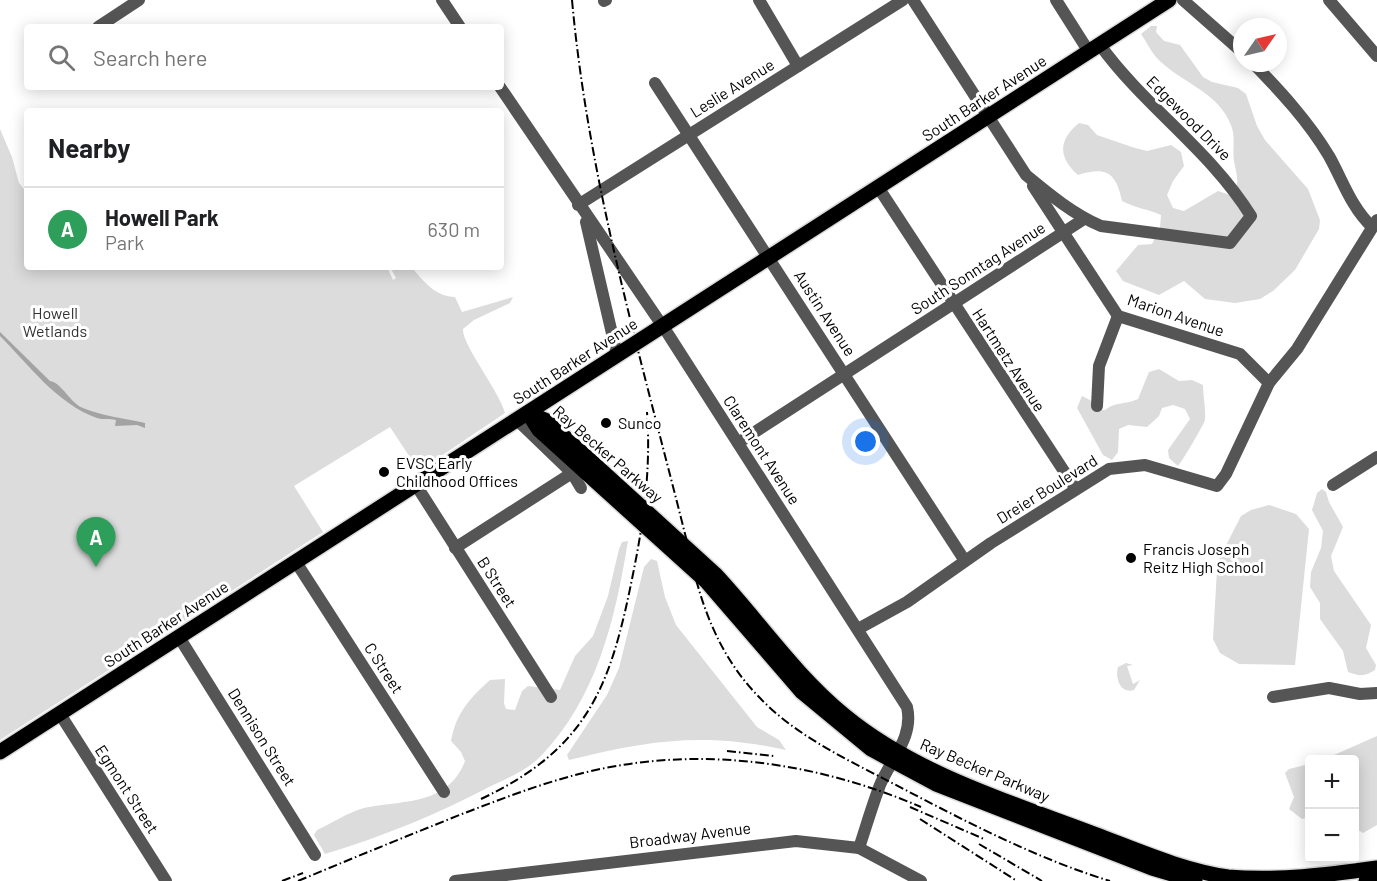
<!DOCTYPE html>
<html lang="en">
<head>
<meta charset="utf-8">
<style>
	:root { --surface:#fff; --page:#f6f6f6; --text:#202124; --muted:#757577; --line:#e0e0e0; --accent:#000 }
	body { margin:0; font-family:Barlow,sans-serif; background:var(--page); color:var(--text) }
	.controls { position:absolute; right:18px; bottom:18px; display:grid; overflow:hidden; border-radius:6px; box-shadow:0 3px 15px #0003 }
	.controls button { width:54px; height:54px; display:grid; place-items:center; padding:0; border:0; border-bottom:2px solid var(--line); background:var(--surface); color:var(--text); font:30px sans-serif }
	.compass { position:absolute; left:1233px; top:18px; width:54px; height:54px; border-radius:50%; background:var(--surface); box-shadow:0 3px 15px #0003; rotate:56deg }
	.you { position:absolute; left:866px; top:442px; width:21px; height:21px; margin:-15px; border:4px solid #fff; border-radius:50%; background:#1a73e8; box-shadow:0 0 0 9px #1a73e833 }
	.badge { display:grid; place-items:center; width:39px; height:39px; border-radius:50%; background:var(--accent); color:#fff; font-size:20px; font-weight:700 }
	.pin { position:absolute; translate:-50% -50px; filter:drop-shadow(0 2px 3px #0008) }
	.pin::after { content:''; position:absolute; top:32px; width:21px; height:18px; background:inherit; clip-path:polygon(0 0,100% 0,50% 100%) }
	.list { margin:0; padding:0; list-style:none }
	h2 { display:flex; justify-content:space-between; align-items:center; height:78px; margin:0; padding:0 24px; font-size:26px }
	h2 small { font-size:20px; font-weight:400; color:var(--muted) }
	.list li { display:grid; grid-template-columns:39px 1fr auto; gap:18px; align-items:center; box-sizing:border-box; height:84px; padding:0 24px; border-top:2px solid var(--line) }
	.list b { display:block; font-size:22px; white-space:nowrap }
	.list p { margin:0; font-size:20px; white-space:nowrap; color:var(--muted) }
	.list em { font-size:20px; font-style:normal; color:var(--muted) }
	.icon { flex:none; width:33px; height:33px; fill:none; stroke:currentColor; stroke-width:2; stroke-linecap:round; stroke-linejoin:round }
	.map { position:relative; flex:none; width:1377px; height:881px; overflow:hidden }
	.search { position:absolute; background:var(--surface); box-shadow:0 3px 15px #0003; left:24px; top:24px; width:480px; height:66px; display:flex; align-items:center; gap:15px; box-sizing:border-box; padding:0 21px; border-radius:6px; color:var(--muted); font-size:22px }
	.panel { position:absolute; background:var(--surface); box-shadow:0 3px 15px #0003; left:24px; top:108px; width:480px; height:162px; border-radius:6px }
	.map>svg:first-child { display:block }
	.green { fill:#dcdcdc }
	.water { fill:#a3a3a3 }
	.lines { fill:none; stroke-linecap:round; stroke-linejoin:round }
	.major-casing { stroke:#dbdbdb; stroke-width:18 }
	.minor { stroke:#555; stroke-width:12 }
	.major { stroke:#000; stroke-width:15 }
	.rail { stroke:#000; stroke-width:2; stroke-dasharray:9 3 1.5 3; stroke-linecap:butt }
	.poi-dot { fill:#000; stroke:#fff; stroke-width:2 }
	.labels { text-anchor:middle; stroke-width:6; stroke-linejoin:round; paint-order:stroke }
	.street-label { font-size:16px; fill:#000; stroke:#fff }
	.park-label { font-size:16px; fill:#333; stroke:#fff }
	.poi-label { font-size:16px; fill:#000; stroke:#fff; text-anchor:start }
</style>
</head>
<body>
<div class="map">
<svg width="1377" height="881" viewBox="0 0 1377 881">
	<rect width="100%" height="100%" fill="#fff"/>
	<g class="green">
		<path d="M1151 26H1157L1156 32 1164 41 1180 45 1203 77 1212 82 1238 88 1246 94 1257 126 1265 140 1308 189 1320 220 1319 229 1295 270 1273 291 1260 299 1235 303 1205 299 1184 281 1159 295 1123 281 1116 271 1138 245 1152 244 1160 228 1161 215C1148 209 1135 208 1122 201 1116 173 1107 166 1078 175 1058 157 1058 140 1079 123L1088 125 1097 135 1132 147 1147 151 1171 145 1181 152 1184 166 1173 181 1167 195 1173 208 1184 211 1218 191 1230 195C1242 187 1236 173 1234 161 1232 149 1236 137 1231 125 1217 90 1180 83 1156 57 1150 50 1146 41 1141 34Z"/>
		<path d="M0 129 12 157 19 183 27 193V267H387L393 280 396 278 390 267H411C425 282 434 296 455 297L462 312 513 297 510 303 474 320 463 329C462 345 500 392 505 413L419 471 390 427 294 486 323 532 0 740Z"/>
		<path d="M1159 369 1179 381 1192 380 1203 385C1203 396 1206 409 1205 420 1204 424 1182 462 1178 466L1169 458 1168 450 1190 419 1185 409 1173 405 1162 408 1159 416 1147 427 1128 425 1119 429 1118 452 1112 460 1103 455 1077 408 1082 396 1090 400 1097 410H1105C1116 401 1126 405 1138 399L1149 372Z"/>
		<path d="M1322 489 1326 492 1329 502 1343 527 1331 556 1334 571 1371 625 1366 648 1376 665 1375 670C1364 677 1359 676 1348 672L1343 651 1320 619V603L1310 587 1311 572 1321 548 1323 531 1312 510 1317 493Z"/>
		<polygon points="1269,505 1296,514 1309,529 1295,665 1239,664 1220,653 1213,639 1217,570 1214,569 1241,516 1251,510"/>
		<path d="M628 541C615 620 597 698 540 757 528 769 509 778 493 785 440 813 382 837 325 854L314 835 317 830C332 823 349 812 364 808 402 800 448 806 465 761L461 752 451 741C456 713 469 699 490 680L505 679 504 703 506 709 515 710 522 691 528 686 560 690 575 656 593 636 608 596 619 549 622 542Z"/>
		<path d="M651 559 657 561 665 597 676 625 757 727 779 740 786 750C705 732 649 740 569 760L567 755 607 695 619 668 644 567Z"/>
		<path d="M1126 663 1133 665 1127 666 1133 684 1140 680 1134 690C1120 694 1115 678 1118 667Z"/>
		<polygon points="1377,736 1377,825 1363,833 1355,828 1354,760 1325,759"/>
		<polygon points="1309,764 1309,817 1302,819 1289,809 1294,797 1285,773 1289,769"/>
	</g>
	<path class="water" d="M0 332 50 381C61 382 71 404 83 408 102 416 124 418 145 423V428L137 425 115 426 116 420C109 418 103 420 97 418 57 404 29 365 0 336Z"/>
	<g class="lines">
		<g class="major-casing">
			<g id="major">
				<path d="M528 413 547 421 715 574C759 621 794 674 844 715 914 773 1009 802 1094 834 1137 850 1181 870 1228 877 1278 881 1327 875 1377 868"/>
				<polyline points="528,413 539,430 707,582 802,692 871,749 936,784 1152,868 1195,881"/>
				<polyline points="0,752 1169,0"/>
				<polyline points="1366,881 1377,880"/>
			</g>
		</g>
		<g class="minor">
			<polyline points="442,0 460,27"/>
			<polyline points="759,0 798,66"/>
			<path d="M913 0 1026 175C1049 194 1073 214 1101 226L1230 243 1251 216C1210 150 1145 107 1100 45"/>
			<polyline points="1056,0 1089,52"/>
			<polyline points="1183,0 1242,52"/>
			<polyline points="1329,0 1377,56"/>
			<polyline points="604,1 606,0"/>
			<polyline points="98,27 139,0"/>
			<path d="M1253 63C1281 92 1308 121 1329 156 1343 181 1351 207 1372 227"/>
			<polyline points="655,83 965,561"/>
			<path d="M500 87 668 334 907 707C914 737 891 759 880 785 872 806 866 827 859 848"/>
			<polyline points="1033,186 1118,316 1240,354 1269,383"/>
			<polyline points="878,187 1075,488"/>
			<polyline points="578,205 903,0"/>
			<polyline points="586,222 617,355"/>
			<polyline points="1097,406 1099,366 1118,316"/>
			<polyline points="517,420 572,473 581,488"/>
			<polyline points="738,443 1084,219"/>
			<polyline points="416,485 551,697"/>
			<polyline points="1333,485 1377,457"/>
			<polyline points="455,548 572,473"/>
			<polyline points="296,562 444,792"/>
			<polyline points="858,629 907,602 991,543 1109,469 1145,465 1217,486 1226,474 1269,383 1297,349 1377,220"/>
			<polyline points="179,637 315,855"/>
			<polyline points="1273,697 1329,688 1360,694 1377,693"/>
			<polyline points="60,714 166,881"/>
			<polyline points="455,881 796,841 859,848 921,881"/>
		</g>
		<use href="#major" class="major"/>
		<g class="rail">
			<path d="M572 0C590 199 651 390 697 583 709 626 728 666 760 698 796 736 848 760 894 784 963 820 1035 858 1110 881"/>
			<polyline points="727,751 774,756"/>
			<path d="M481 799C589 748 611 685 633 574 644 520 651 468 647 412"/>
			<polyline points="910,807 984,839"/>
			<polyline points="920,819 1017,881"/>
			<polyline points="979,844 1042,881"/>
			<polyline points="282,881 303,873"/>
			<path d="M298 881C353 858 407 836 462 814 509 796 555 778 605 768 712 747 821 764 921 807"/>
		</g>
	</g>
	<g class="poi-dot">
		<circle cx="606" cy="423" r="6"/>
		<circle cx="384" cy="472" r="6"/>
		<circle cx="1131" cy="558" r="6"/>
	</g>
	<g class="labels">
		<g class="street-label">
			<text transform="translate(732 88) rotate(-32)" y="6">Leslie Avenue</text>
			<text transform="translate(984 98) rotate(-33)" y="6">South Barker Avenue</text>
			<text transform="translate(1189 118) rotate(45)" y="6">Edgewood Drive</text>
			<text transform="translate(978 268) rotate(-33)" y="6">South Sonntag Avenue</text>
			<text transform="translate(825 313) rotate(57)" y="6">Austin Avenue</text>
			<text transform="translate(1176 315) rotate(19)" y="6">Marion Avenue</text>
			<text transform="translate(1009 360) rotate(57)" y="6">Hartmetz Avenue</text>
			<text transform="translate(575 361) rotate(-33)" y="6">South Barker Avenue</text>
			<text transform="translate(762 450) rotate(57)" y="6">Claremont Avenue</text>
			<text transform="translate(608 454) rotate(41)" y="6">Ray Becker Parkway</text>
			<text transform="translate(1047 489) rotate(-32)" y="6">Dreier Boulevard</text>
			<text transform="translate(497 582) rotate(57)" y="6">B Street</text>
			<text transform="translate(166 624) rotate(-33)" y="6">South Barker Avenue</text>
			<text transform="translate(384 668) rotate(57)" y="6">C Street</text>
			<text transform="translate(262 737) rotate(58)" y="6">Dennison Street</text>
			<text transform="translate(985 770) rotate(23)" y="6">Ray Becker Parkway</text>
			<text transform="translate(127 789) rotate(57)" y="6">Egmont Street</text>
			<text transform="translate(690 835) rotate(-7)" y="6">Broadway Avenue</text>
		</g>
		<g class="park-label">
			<text x="55" y="319">Howell<tspan x="55" dy="18">Wetlands</tspan></text>
		</g>
		<g class="poi-label">
			<text x="618" y="429">Sunco</text>
			<text x="396" y="469">EVSC Early<tspan x="396" dy="18">Childhood Offices</tspan></text>
			<text x="1143" y="555">Francis Joseph<tspan x="1143" dy="18">Reitz High School</tspan></text>
		</g>
	</g>
</svg>
<div class="controls">
<button>+</button>
<button>−</button>
</div>
<svg class="compass" viewBox="-18 -18 36 36"><path d="M0-13l5 13h-10z" fill="#e53935"/><path d="M0 13l5-13h-10z" fill="#757577"/></svg>
<div class="you"></div>
<div class="pin badge" style="left:96px;top:567px;background:#2e9e5b">A</div>
<div class="search"><svg class="icon" aria-label="search" viewBox="0 0 24 24"><circle cx="10" cy="10" r="6"/><path d="M15 15l6 6"/></svg>Search here</div>
<section class="panel">
<h2>Nearby<small></small></h2>
<ul class="list">
<li><span class="badge" style="background:#2e9e5b">A</span><div><b>Howell Park</b><p>Park</p></div><em>630 m</em></li>
</ul>
</section>
</div>
</body>
</html>
